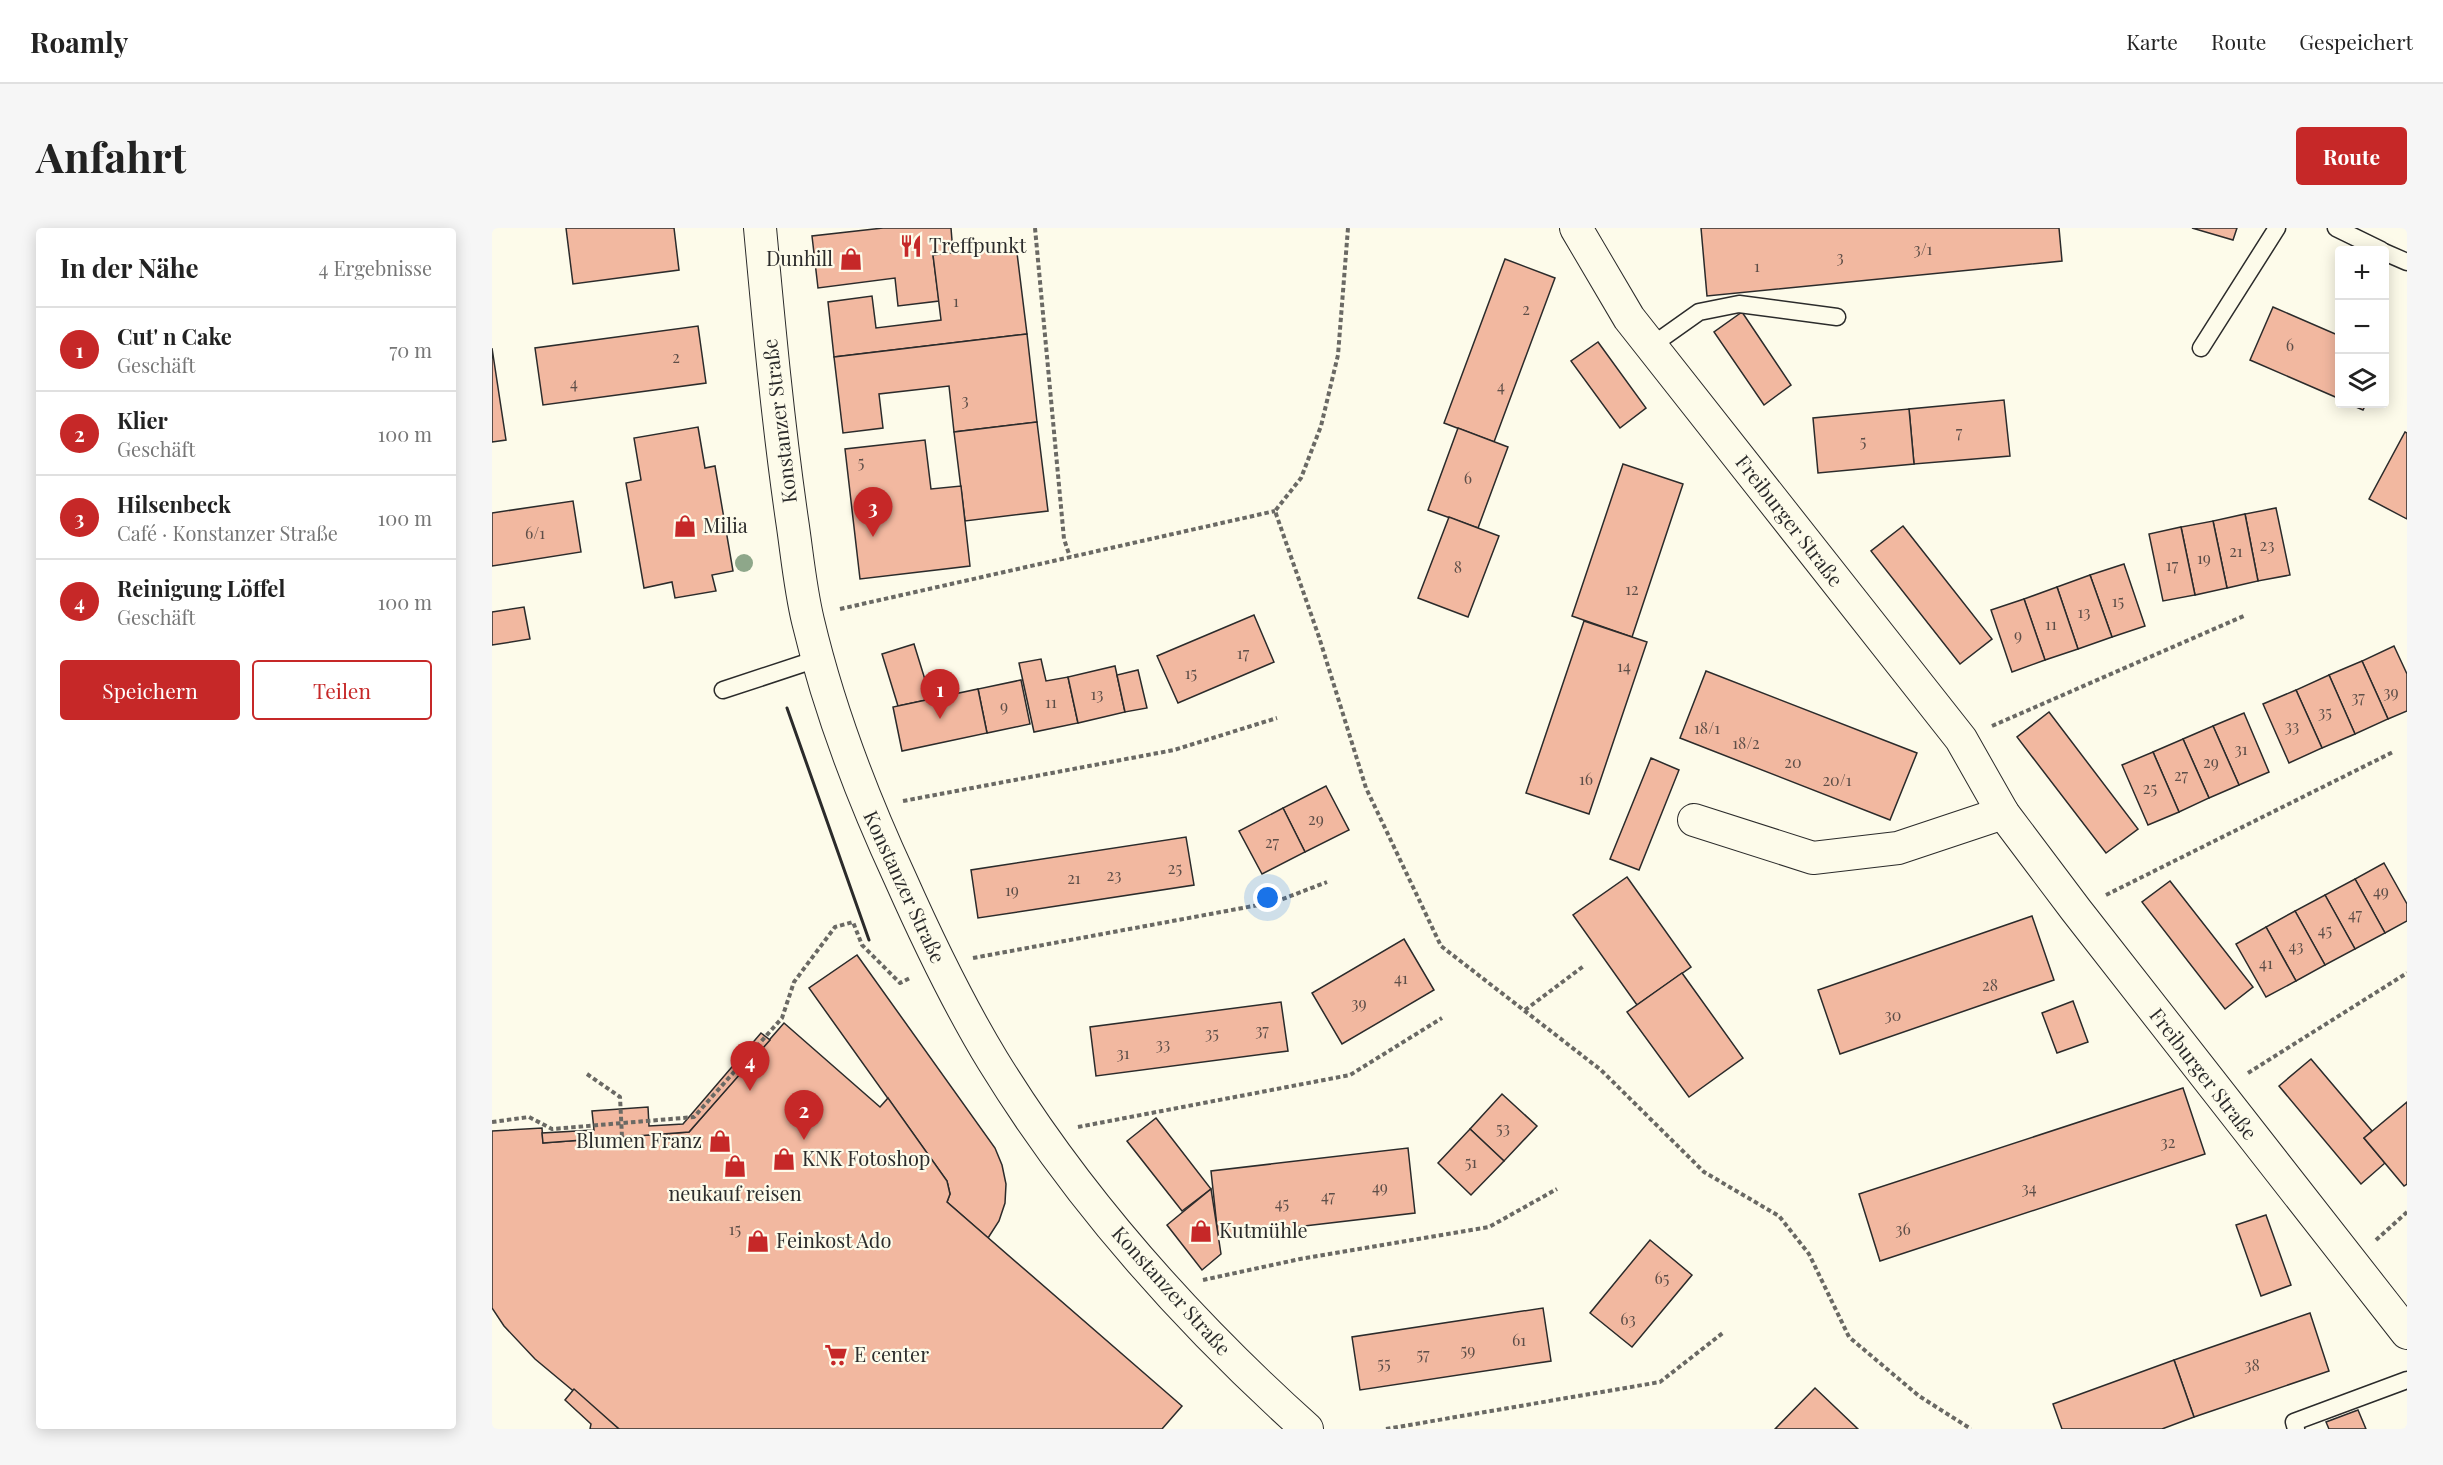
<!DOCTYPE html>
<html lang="de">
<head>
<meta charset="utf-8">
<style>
	:root { --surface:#fff; --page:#f6f6f6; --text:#222; --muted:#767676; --line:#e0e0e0; --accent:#c62828 }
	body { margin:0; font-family:"Playfair Display",serif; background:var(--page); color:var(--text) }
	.controls { position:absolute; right:18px; top:18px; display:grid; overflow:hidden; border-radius:6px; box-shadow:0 3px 15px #0003 }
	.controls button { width:54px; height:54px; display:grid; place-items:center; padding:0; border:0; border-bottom:2px solid var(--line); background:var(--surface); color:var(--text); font:30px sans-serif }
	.you { position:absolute; left:776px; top:670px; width:21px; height:21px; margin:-15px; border:4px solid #fff; border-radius:50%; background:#1a73e8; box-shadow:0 0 0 9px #1a73e833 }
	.badge { display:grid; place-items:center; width:39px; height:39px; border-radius:50%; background:var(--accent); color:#fff; font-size:20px; font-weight:700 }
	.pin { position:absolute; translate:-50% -50px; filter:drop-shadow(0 2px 3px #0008) }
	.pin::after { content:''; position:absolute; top:32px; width:21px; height:18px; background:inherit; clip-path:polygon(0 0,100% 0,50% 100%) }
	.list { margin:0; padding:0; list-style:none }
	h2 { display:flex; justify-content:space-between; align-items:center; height:78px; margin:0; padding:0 24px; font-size:26px }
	h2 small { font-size:20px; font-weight:400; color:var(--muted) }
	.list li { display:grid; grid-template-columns:39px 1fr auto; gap:18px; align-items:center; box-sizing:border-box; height:84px; padding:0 24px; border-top:2px solid var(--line) }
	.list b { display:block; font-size:22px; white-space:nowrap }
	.list p { margin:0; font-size:20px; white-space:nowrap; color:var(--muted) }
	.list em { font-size:20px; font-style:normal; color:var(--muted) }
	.actions { display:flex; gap:12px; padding:18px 24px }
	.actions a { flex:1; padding:14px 0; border:2px solid var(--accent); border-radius:6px; text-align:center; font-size:21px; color:var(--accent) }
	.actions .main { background:var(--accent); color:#fff }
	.icon { flex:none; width:33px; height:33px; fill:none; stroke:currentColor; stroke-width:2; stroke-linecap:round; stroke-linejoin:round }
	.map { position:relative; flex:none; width:1915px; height:1201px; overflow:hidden; border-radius:6px }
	header { display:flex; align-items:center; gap:36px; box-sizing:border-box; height:84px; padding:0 30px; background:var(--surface); border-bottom:2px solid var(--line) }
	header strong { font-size:28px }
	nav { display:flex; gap:33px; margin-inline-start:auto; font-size:21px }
	.intro { display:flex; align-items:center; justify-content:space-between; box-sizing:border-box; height:144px; padding:0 36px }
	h1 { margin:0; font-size:42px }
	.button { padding:15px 27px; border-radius:6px; background:var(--accent); color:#fff; font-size:21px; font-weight:700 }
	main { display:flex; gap:36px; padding:0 36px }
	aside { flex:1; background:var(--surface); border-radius:6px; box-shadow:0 3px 15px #0003 }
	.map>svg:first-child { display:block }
	.building { fill:#f2b8a0; stroke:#2b2b2b; stroke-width:1.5 }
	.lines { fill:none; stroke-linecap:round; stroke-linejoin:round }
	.lane-casing { stroke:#2b2b2b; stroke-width:19 }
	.street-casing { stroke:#2b2b2b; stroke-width:34 }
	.path { stroke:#6a6964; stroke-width:4; stroke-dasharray:4.5 3; stroke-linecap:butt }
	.lane { stroke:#fdfbea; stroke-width:16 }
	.street { stroke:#fdfbea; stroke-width:32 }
	.wall { stroke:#2b2b2b; stroke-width:3 }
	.tree { fill:#8ea78a }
	.labels { text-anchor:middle; stroke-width:4.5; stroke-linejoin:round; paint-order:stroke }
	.number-label { font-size:16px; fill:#5d4e48 }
	.poi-label { font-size:20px; fill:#2b2b2b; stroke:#fdfbea; text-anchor:start }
	.street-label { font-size:20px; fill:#2b2b2b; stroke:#fdfbea }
</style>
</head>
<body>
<header>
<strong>Roamly</strong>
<nav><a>Karte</a><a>Route</a><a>Gespeichert</a></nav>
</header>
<div class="intro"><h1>Anfahrt</h1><a class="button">Route</a></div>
<main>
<aside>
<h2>In der Nähe<small>4 Ergebnisse</small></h2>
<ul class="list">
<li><span class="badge">1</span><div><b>Cut' n Cake</b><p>Geschäft</p></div><em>70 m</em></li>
<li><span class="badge">2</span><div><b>Klier</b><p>Geschäft</p></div><em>100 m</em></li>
<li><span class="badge">3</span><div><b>Hilsenbeck</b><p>Café · Konstanzer Straße</p></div><em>100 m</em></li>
<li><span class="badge">4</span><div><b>Reinigung Löffel</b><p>Geschäft</p></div><em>100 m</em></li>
</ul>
<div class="actions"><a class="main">Speichern</a><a>Teilen</a></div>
</aside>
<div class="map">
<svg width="1915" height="1201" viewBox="0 0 1915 1201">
	<rect width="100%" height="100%" fill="#fdfbea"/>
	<g class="building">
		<polygon points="74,0 182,0 187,42 81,56"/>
		<polygon points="391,0 459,0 461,25 441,27 447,73 406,78 403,50 326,60 320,8"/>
		<polygon points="1209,0 1567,0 1570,33 1215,68"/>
		<polygon points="1700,0 1745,0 1741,12"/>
		<polygon points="524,17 535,106 342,129 336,74 380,68 384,100 449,92 441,27"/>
		<polygon points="1013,31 1063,50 1002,214 952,195"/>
		<polygon points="1781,79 1848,108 1848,171 1758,132"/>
		<polygon points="1250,84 1299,157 1272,177 1222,104"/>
		<polygon points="206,98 214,155 51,177 43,120"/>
		<polygon points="535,106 545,194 462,204 457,158 387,166 391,200 351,205 342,129"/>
		<polygon points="1106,114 1154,180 1128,200 1079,133"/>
		<polygon points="0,120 14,212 0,214"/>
		<polygon points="1512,172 1518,228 1422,236 1417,181"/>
		<polygon points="1857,176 1874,176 1871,182"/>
		<polygon points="1417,181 1422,236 1326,245 1321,190"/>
		<polygon points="545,194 556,283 473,293 462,204"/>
		<polygon points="206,199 213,240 223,238 241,343 220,347 224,363 183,370 180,354 152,360 134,255 149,252 142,210"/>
		<polygon points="966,200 1016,219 986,300 936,282"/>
		<polygon points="1913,204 1915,205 1915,291 1877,271"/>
		<polygon points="433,212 439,261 469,258 478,338 368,351 353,221"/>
		<polygon points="1131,236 1191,256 1140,409 1080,388"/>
		<polygon points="81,273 89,324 0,338 0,285"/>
		<polygon points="1784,280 1798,347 1766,353 1753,286"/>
		<polygon points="1753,286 1766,353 1735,360 1721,293"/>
		<polygon points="957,289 1007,308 976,389 926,370"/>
		<polygon points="1721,293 1735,360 1703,367 1689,299"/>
		<polygon points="1411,298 1500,411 1468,436 1379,323"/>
		<polygon points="1689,299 1703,367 1671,373 1657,306"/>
		<polygon points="1632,336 1653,398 1620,409 1598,347"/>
		<polygon points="1598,347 1620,409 1586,421 1565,359"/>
		<polygon points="1565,359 1586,421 1553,432 1532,371"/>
		<polygon points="1532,371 1553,432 1520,444 1499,382"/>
		<polygon points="32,379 38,411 0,417 0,384"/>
		<polygon points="762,387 782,434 686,475 665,428"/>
		<polygon points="1092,393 1155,414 1097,586 1034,565"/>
		<polygon points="422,416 439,471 406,478 390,426"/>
		<polygon points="1902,418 1915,446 1915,483 1896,491 1870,433"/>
		<polygon points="549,431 554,453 576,449 586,495 542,504 527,435"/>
		<polygon points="1870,433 1896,491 1863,506 1837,447"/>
		<polygon points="623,438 633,484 586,495 576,449"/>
		<polygon points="646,442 655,480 633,484 625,447"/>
		<polygon points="1214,443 1425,525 1398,592 1188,510"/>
		<polygon points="1837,447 1863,506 1830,520 1804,462"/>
		<polygon points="529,452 538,496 495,505 486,461"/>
		<polygon points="486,461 495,505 410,523 401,479"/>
		<polygon points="1804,462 1830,520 1797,535 1771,476"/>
		<polygon points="1557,484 1646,601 1614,625 1525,509"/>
		<polygon points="1752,485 1777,544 1747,557 1721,498"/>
		<polygon points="1721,498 1747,557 1717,570 1691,511"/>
		<polygon points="1691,511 1717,570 1687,584 1661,524"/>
		<polygon points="1661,524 1687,584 1656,597 1630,537"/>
		<polygon points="1159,530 1187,542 1147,642 1118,631"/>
		<polygon points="834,558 857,602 813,624 791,580"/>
		<polygon points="791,580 813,624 770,646 747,603"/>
		<polygon points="694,609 702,657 486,690 479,642"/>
		<polygon points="1892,635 1915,676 1915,693 1893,705 1863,651"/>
		<polygon points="1135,649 1199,739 1145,777 1081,687"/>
		<polygon points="1863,651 1893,705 1863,721 1833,667"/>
		<polygon points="1678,653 1761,759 1733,781 1650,674"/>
		<polygon points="1833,667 1863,721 1833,737 1803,683"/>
		<polygon points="1803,683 1833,737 1804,753 1774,699"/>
		<polygon points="1540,688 1562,752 1348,826 1326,762"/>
		<polygon points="1774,699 1804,753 1774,769 1744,716"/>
		<polygon points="912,711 942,762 850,816 820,765"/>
		<polygon points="365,727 503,920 510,937 514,956 513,975 507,993 496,1010 455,974 458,966 455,953 317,760"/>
		<polygon points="1190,745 1251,830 1197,869 1135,784"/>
		<polygon points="1581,773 1596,814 1565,825 1550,785"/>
		<polygon points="789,774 796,823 604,848 598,799"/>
		<polygon points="292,795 388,879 396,870 455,953 458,966 455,974 690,1178 670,1201 127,1201 43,1131 12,1098 0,1080 0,903 50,900 51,915 197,904"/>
		<polygon points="269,805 278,812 197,904 51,915 50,905 102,902 100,883 156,879 157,898 191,896"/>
		<polygon points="1819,831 1880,903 1872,910 1893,935 1869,956 1787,858"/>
		<polygon points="1691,860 1713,926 1388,1033 1367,966"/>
		<polygon points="1010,866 1045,898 1012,933 978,901"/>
		<polygon points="1915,874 1915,956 1912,958 1872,910"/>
		<polygon points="664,890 719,961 690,983 635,913"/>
		<polygon points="978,901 1012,933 979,967 946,935"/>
		<polygon points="916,920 923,985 726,1008 719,943"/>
		<polygon points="719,961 729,1026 710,1042 675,997"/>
		<polygon points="1774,987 1799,1057 1769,1068 1744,997"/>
		<polygon points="1158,1012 1200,1047 1140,1119 1098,1085"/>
		<polygon points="1051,1080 1059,1133 868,1162 860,1109"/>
		<polygon points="1818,1085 1837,1143 1702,1189 1682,1132"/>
		<polygon points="1682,1132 1702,1189 1670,1201 1570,1201 1561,1176"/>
		<polygon points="1323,1160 1366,1201 1283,1201"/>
		<polygon points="82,1161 127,1201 98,1201 99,1196 73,1172"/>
		<polygon points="1866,1182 1874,1201 1837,1201 1834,1194"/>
	</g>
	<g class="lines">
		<g class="lane-casing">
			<g id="lane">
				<polyline points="1844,0 1889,22"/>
				<polyline points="1892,24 1915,34"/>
				<polyline points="1159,118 1207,84 1247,76 1345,89"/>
				<polyline points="1709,120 1785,0"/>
				<polyline points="231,462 325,431"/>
				<polyline points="1804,1201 1802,1194 1915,1152"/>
			</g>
		</g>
		<g class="street-casing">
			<g id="street">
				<path d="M268 0C277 98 286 195 300 292 305 325 308 360 316 393 337 482 370 568 408 650 436 713 465 774 501 833 585 970 695 1093 815 1201"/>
				<polyline points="1084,0 1137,90 1469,511 1511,585 1584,682 1915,1105"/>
				<polyline points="1202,592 1321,630 1406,620 1511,585"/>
			</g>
		</g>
		<g class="path">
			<polyline points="543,0 572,311 578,329"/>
			<polyline points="856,0 846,127 829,198 809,250 783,283 827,409 874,560 949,718 1109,842 1212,944 1287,988 1317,1026 1357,1109 1427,1168 1479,1201"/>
			<polyline points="348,381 783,283"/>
			<polyline points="1500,498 1754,387"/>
			<polyline points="411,573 682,522 785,490"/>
			<polyline points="1614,667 1901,524"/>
			<polyline points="481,730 783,674 835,654"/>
			<polyline points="1033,782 1093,737"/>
			<polyline points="1756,845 1915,745"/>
			<polyline points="95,846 128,869 130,909"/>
			<polyline points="0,894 37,889 60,901 202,889 290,790 302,754 343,699 361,694 370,717 408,755 418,750"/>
			<polyline points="586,899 858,847 950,790"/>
			<polyline points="1884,1012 1915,984"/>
			<polyline points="711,1052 808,1031 997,999 1065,961"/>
			<polyline points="894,1201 1168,1154 1232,1104"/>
		</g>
		<use href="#lane" class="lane"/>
		<use href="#street" class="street"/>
		<polyline class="wall" points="295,480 377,712"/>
	</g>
	<circle class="tree" cx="252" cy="335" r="9"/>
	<defs>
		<g id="restaurant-bare" transform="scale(1.8)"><path d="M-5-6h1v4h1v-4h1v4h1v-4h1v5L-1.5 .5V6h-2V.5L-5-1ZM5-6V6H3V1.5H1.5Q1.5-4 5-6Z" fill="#c62828" stroke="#fdfbea" stroke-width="2.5" paint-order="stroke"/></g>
		<g id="shop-bare" transform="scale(1.8)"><path d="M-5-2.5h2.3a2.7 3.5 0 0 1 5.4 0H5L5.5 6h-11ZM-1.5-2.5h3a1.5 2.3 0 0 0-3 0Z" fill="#c62828" stroke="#fdfbea" stroke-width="2.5" paint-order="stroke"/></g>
		<g id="supermarket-bare" transform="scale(1.8)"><path d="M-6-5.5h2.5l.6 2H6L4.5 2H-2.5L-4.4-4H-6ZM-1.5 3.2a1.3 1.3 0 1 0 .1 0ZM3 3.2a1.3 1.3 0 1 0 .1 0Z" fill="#c62828" stroke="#fdfbea" stroke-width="2.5" paint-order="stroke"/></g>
	</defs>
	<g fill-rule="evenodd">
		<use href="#restaurant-bare" x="419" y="18"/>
		<use href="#shop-bare" x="359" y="31"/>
		<use href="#shop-bare" x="193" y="298"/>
		<use href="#shop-bare" x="228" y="913"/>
		<use href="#shop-bare" x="292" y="931"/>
		<use href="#shop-bare" x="243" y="938"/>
		<use href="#shop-bare" x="709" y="1003"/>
		<use href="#shop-bare" x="266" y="1013"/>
		<use href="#supermarket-bare" x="344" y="1127"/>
	</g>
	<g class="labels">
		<g class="number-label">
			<text x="1431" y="27">3/1</text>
			<text x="1348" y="35">3</text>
			<text x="1265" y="44">1</text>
			<text x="464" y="79">1</text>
			<text x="1034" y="87">2</text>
			<text x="1798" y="123">6</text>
			<text x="184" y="135">2</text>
			<text x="82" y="161">4</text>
			<text x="1009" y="164">4</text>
			<text x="473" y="178">3</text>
			<text x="1467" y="210">7</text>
			<text x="1371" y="219">5</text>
			<text x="369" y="240">5</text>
			<text x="976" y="256">6</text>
			<text x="43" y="311">6/1</text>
			<text x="1775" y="323">23</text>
			<text x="1744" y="329">21</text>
			<text x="1712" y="336">19</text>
			<text x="1680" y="343">17</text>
			<text x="966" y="345">8</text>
			<text x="1140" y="367">12</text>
			<text x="1626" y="379">15</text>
			<text x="1592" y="390">13</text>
			<text x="1559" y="402">11</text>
			<text x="1526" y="413">9</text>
			<text x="751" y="431">17</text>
			<text x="1132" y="444">14</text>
			<text x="699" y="451">15</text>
			<text x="1899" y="470">39</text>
			<text x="605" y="472">13</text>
			<text x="1866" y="475">37</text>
			<text x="559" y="480">11</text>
			<text x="512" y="484">9</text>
			<text x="1833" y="490">35</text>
			<text x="1800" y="504">33</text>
			<text x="1215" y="506">18/1</text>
			<text x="1254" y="521">18/2</text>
			<text x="1749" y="527">31</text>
			<text x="1301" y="540">20</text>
			<text x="1719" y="540">29</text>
			<text x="1689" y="553">27</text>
			<text x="1094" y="557">16</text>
			<text x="1345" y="558">20/1</text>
			<text x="1658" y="566">25</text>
			<text x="824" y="597">29</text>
			<text x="780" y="620">27</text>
			<text x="683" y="646">25</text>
			<text x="622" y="653">23</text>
			<text x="582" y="656">21</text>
			<text x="520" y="668">19</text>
			<text x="1889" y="669">49</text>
			<text x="1863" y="692">47</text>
			<text x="1833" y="708">45</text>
			<text x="1804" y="724">43</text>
			<text x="1774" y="741">41</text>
			<text x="909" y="756">41</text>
			<text x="1498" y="763">28</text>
			<text x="867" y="781">39</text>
			<text x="1401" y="793">30</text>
			<text x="770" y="808">37</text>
			<text x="720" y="811">35</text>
			<text x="671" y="822">33</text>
			<text x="631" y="831">31</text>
			<text x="1011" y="906">53</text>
			<text x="1676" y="920">32</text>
			<text x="979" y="940">51</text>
			<text x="888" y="965">49</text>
			<text x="1537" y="966">34</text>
			<text x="836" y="974">47</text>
			<text x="790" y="981">45</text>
			<text x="243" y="1007">15</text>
			<text x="1411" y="1007">36</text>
			<text x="1170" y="1056">65</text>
			<text x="1136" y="1097">63</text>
			<text x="1027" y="1118">61</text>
			<text x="976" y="1128">59</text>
			<text x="931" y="1132">57</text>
			<text x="892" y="1141">55</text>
			<text x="1760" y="1143">38</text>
		</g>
		<g class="poi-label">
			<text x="437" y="25">Treffpunkt</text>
			<text x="341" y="38" text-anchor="end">Dunhill</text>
			<text x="211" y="305">Milia</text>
			<text x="210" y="920" text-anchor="end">Blumen Franz</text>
			<text x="310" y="938">KNK Fotoshop</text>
			<text x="243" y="973" text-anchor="middle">neukauf reisen</text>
			<text x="727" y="1010">Kutmühle</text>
			<text x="284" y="1020">Feinkost Ado</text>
			<text x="362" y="1134">E center</text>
		</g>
		<g class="street-label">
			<text transform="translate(288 193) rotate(-97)" y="7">Konstanzer Straße</text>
			<text transform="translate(1297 293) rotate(52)" y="7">Freiburger Straße</text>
			<text transform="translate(412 659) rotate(65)" y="7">Konstanzer Straße</text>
			<text transform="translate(1711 846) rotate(52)" y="7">Freiburger Straße</text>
			<text transform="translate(679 1063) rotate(48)" y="7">Konstanzer Straße</text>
		</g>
	</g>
</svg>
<div class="controls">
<button>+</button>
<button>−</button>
<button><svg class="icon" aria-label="layers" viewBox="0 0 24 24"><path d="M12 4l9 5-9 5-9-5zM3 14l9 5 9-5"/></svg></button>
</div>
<div class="you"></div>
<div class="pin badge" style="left:448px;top:491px">1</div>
<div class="pin badge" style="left:312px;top:912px">2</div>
<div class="pin badge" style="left:381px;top:309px">3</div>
<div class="pin badge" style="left:258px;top:863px">4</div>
</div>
</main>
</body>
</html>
